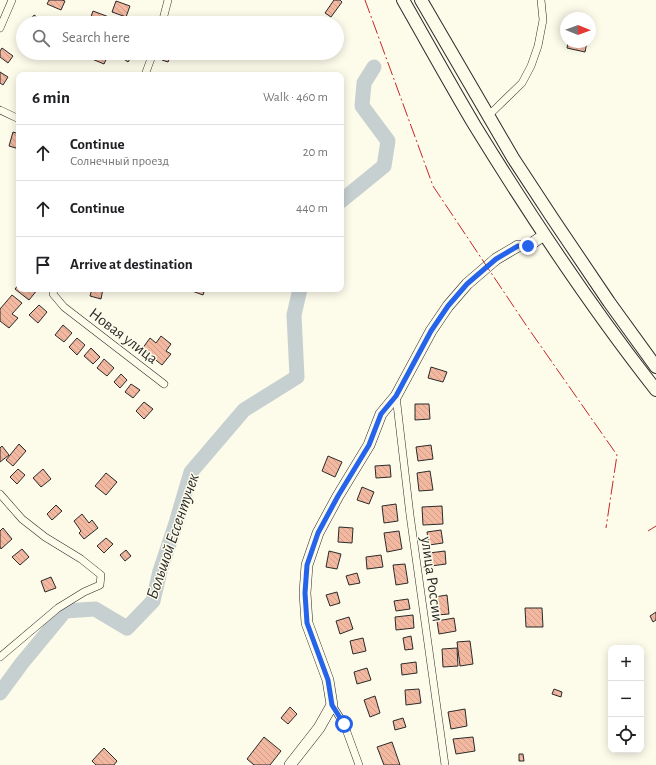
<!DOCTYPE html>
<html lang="en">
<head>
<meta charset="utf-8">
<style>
	:root { --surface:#fff; --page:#f2f2f2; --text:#202124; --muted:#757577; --line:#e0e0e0 }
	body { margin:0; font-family:"Alegreya Sans",sans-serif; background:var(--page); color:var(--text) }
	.controls { position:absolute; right:12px; bottom:12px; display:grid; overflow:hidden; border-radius:8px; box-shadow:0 2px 10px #0003 }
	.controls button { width:36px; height:36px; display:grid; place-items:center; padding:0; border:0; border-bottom:1px solid var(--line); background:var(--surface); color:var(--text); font:20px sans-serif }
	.compass { position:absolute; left:560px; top:12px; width:36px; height:36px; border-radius:50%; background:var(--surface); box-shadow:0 2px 10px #0003; rotate:91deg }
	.stop { position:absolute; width:12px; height:12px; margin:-9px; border:3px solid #2563eb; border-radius:50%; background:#fff }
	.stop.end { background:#2563eb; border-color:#fff; box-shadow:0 1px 4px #0008 }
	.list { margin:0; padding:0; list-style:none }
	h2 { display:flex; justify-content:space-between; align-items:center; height:52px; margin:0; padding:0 16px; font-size:17px }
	h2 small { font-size:13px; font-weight:400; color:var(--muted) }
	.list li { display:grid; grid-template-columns:26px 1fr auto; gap:12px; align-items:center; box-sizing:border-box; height:56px; padding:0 16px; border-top:1px solid var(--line) }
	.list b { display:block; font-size:15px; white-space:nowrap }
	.list p { margin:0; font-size:13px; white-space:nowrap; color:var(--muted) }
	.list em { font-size:13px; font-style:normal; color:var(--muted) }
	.icon { flex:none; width:22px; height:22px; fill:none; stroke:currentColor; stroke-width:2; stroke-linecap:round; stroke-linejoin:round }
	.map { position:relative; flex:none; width:656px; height:765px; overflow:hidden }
	.search { position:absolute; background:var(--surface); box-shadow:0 2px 10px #0003; left:16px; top:16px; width:328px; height:44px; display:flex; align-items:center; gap:10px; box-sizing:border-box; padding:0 14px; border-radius:22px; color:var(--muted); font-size:15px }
	.panel { position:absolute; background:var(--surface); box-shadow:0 2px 10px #0003; left:16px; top:72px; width:328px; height:220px; border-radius:8px }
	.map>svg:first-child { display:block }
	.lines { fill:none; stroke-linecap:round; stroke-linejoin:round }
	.river { stroke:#c7d0d0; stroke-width:15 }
	.building { fill:url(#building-back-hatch); stroke:#2b2b2b }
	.street-casing { stroke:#2b2b2b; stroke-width:8 }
	.secondary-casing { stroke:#2b2b2b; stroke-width:12 }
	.primary-casing { stroke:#2b2b2b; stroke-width:14 }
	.street { stroke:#fdfbea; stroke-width:7 }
	.secondary { stroke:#fdfbea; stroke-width:11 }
	.primary { stroke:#fdfbea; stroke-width:12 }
	.power { stroke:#c62828; stroke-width:1; stroke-dasharray:14 3 2 3; stroke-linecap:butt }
	.route { stroke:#2563eb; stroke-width:5 }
	.labels { text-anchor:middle; stroke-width:3; stroke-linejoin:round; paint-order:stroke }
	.street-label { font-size:16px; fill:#2b2b2b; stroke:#fdfbea }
	.water-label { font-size:17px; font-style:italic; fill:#2b2b2b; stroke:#fdfbea }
</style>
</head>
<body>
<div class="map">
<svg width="656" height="765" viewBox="0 0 656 765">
	<defs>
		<pattern id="building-back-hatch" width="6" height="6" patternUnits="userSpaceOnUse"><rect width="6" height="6" fill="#f2b8a0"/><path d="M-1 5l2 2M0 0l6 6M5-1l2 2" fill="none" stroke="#d09e8a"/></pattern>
	</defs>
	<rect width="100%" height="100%" fill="#fdfbea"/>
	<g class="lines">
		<g class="river">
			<polyline points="341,201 384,166 388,141 362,106 364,83 374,67"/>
			<polyline points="0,693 22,663 65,611 95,609 127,628 153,601 160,571 176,523 191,472 244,410 297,377 294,315 300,289"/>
		</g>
	</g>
	<g class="building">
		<polygon points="49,0 62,0 65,1 61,10 47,4"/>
		<polygon points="334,0 340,0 342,2 331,17 325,13"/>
		<polygon points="116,1 130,6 126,17 112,12"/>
		<polygon points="93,11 109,17 107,23 91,23 89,22"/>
		<polygon points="34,15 45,22 45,23 31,23 29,22"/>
		<polygon points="199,19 208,22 207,23 198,23"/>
		<polygon points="568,42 587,42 585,52 567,48"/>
		<polygon points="2,48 13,56 8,63 0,57 0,51"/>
		<polygon points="95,53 109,53 104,64 92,59"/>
		<polygon points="119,53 134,53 128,62 118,55"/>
		<polygon points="164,53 171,55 168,62 162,60"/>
		<polygon points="0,72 8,77 3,85 0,83"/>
		<polygon points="13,132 19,134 19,149 9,146"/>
		<polygon points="19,284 19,289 38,289 29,300 15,289"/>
		<polygon points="92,289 103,289 101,299 90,296"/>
		<polygon points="193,289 205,289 203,295 192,291"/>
		<polygon points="12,295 22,303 12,314 18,318 9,328 0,321 0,309"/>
		<polygon points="39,305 47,312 38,323 29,315"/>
		<polygon points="63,325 72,333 64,342 55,335"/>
		<polygon points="161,336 171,344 166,351 171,354 162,365 142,349 150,338 156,343"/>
		<polygon points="77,338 85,345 77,355 69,347"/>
		<polygon points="91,348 100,357 93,364 84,356"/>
		<polygon points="104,359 114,368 107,376 97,368"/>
		<polygon points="431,367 447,372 443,382 428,378"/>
		<polygon points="121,374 127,380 120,388 114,382"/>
		<polygon points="131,384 140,390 133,398 125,392"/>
		<polygon points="144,402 153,409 144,419 136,411"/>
		<polygon points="415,404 429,404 430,419 415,420"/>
		<polygon points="19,444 26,451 13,466 6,460"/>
		<polygon points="431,445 433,459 418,461 416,447"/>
		<polygon points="2,446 9,455 0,462 0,448"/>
		<polygon points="328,456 342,462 335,477 322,471"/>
		<polygon points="390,465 391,477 376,478 375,466"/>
		<polygon points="18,469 25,475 17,484 10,477"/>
		<polygon points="43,469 51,479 41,487 33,478"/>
		<polygon points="430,471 433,490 419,491 417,473"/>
		<polygon points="106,473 117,482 106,495 95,486"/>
		<polygon points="362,487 374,492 369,504 357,500"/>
		<polygon points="396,504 398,521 384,523 382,506"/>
		<polygon points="56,505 62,511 52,520 47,514"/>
		<polygon points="442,506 443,524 423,525 422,507"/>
		<polygon points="82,514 89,523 92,520 98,528 84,539 79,533 81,531 74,521"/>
		<polygon points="339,527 353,528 352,543 338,542"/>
		<polygon points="3,528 12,539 1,549 0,547 0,531"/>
		<polygon points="441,530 443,543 429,545 427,532"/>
		<polygon points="399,531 402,549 387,552 384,533"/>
		<polygon points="106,538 113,544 104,553 97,546"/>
		<polygon points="22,549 29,557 20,565 12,557"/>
		<polygon points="126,550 131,556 125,561 120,555"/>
		<polygon points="329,551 341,554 337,569 326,567"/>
		<polygon points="445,551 446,564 431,566 429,553"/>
		<polygon points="381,555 383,567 367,569 366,557"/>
		<polygon points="405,564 408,583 396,585 393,565"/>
		<polygon points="357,573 360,583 349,585 346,576"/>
		<polygon points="51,577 56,588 45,592 41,581"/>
		<polygon points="337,592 340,603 330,606 326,595"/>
		<polygon points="447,595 449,614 437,615 435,597"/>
		<polygon points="408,599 410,609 396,611 394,601"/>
		<polygon points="525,608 542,608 543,627 526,627"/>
		<polygon points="656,612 656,620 653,622 650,616"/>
		<polygon points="413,615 414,628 396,630 395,617"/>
		<polygon points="349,617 353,629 340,634 336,621"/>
		<polygon points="454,618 456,631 439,634 437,621"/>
		<polygon points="411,636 413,649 405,650 403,638"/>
		<polygon points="363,638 366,651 353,654 350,641"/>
		<polygon points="470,641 473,664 460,666 457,642"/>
		<polygon points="457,648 458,666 443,667 442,649"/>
		<polygon points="416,662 417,673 402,675 401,664"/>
		<polygon points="367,668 371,680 357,684 354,672"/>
		<polygon points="419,689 421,703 406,705 405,690"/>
		<polygon points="554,689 562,692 561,697 552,694"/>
		<polygon points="375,696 380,713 370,717 364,700"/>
		<polygon points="290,707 297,714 288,724 281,718"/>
		<polygon points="465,709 467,726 451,729 448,712"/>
		<polygon points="403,718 406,727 395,730 393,721"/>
		<polygon points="264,737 281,751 270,765 254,765 247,759"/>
		<polygon points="473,737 475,751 456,754 453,739"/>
		<polygon points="392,742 400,765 384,765 377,747"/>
		<polygon points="104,748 117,761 114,765 96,765 92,761"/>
		<polygon points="519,754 523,754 524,761 519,761"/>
	</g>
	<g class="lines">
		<g class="street-casing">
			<g id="street">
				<polyline points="162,23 168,0"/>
				<polyline points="0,28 12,0"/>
				<polyline points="145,75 153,53"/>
				<polyline points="0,110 19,119"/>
				<polyline points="488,116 522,83 531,66 538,46 543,20 541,0"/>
				<polyline points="54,289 53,294 64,307 164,384"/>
				<polyline points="396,396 410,515 445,765"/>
				<polyline points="0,494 22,519 45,537 81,559 101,575 100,585 84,592 58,608 0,657"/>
				<polyline points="332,705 344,724 359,765"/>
			</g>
		</g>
		<g class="secondary-casing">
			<polyline id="secondary" points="290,765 319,728 332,705 328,680 307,623 305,593 307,565 318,533 338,496 369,445 381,414 396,396 431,331 448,306 467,284 496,259 518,246 528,246 544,235"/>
		</g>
		<g class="primary-casing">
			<g id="primary">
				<path d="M403 0C427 42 450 84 475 126 531 217 590 306 656 390"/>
				<polyline points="421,0 513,158 553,219 609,302 656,367"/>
			</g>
		</g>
		<use href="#street" class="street"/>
		<use href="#secondary" class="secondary"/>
		<use href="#primary" class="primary"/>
		<g class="power">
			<polyline points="365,0 433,186 526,325 617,455 606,528"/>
			<polyline points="648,531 656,526"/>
		</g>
	</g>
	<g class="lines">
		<polyline class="route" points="344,724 332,705 328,680 307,623 305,593 307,565 318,533 338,496 369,445 381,414 396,396 431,331 448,306 467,284 496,259 518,246 528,246"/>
	</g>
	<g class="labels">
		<g class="street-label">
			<text transform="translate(124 335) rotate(37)" y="6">Новая улица</text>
			<text transform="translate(433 579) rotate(82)" y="6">улица России</text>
		</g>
		<g class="water-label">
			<text transform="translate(172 536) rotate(-71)" y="6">Большой Ессентучек</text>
		</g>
	</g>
</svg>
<div class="controls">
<button>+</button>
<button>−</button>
<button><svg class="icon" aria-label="locate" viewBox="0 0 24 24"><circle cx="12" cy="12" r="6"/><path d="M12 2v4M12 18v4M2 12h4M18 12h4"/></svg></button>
</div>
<svg class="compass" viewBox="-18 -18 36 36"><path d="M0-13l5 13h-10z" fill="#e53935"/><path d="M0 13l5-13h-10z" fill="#757577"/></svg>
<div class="stop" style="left:344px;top:724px"></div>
<div class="stop end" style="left:528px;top:246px"></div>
<div class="search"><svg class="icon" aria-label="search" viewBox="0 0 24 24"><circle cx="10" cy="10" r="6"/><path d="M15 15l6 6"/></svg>Search here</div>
<section class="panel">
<h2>6 min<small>Walk · 460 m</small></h2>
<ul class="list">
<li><svg class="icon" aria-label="ahead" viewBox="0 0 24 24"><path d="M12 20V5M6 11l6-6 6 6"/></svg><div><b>Continue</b><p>Солнечный проезд</p></div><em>20 m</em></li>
<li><svg class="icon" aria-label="ahead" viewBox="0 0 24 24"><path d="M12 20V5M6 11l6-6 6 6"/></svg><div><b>Continue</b></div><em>440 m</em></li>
<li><svg class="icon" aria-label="arrive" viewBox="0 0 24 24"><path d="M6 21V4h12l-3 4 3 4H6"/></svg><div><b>Arrive at destination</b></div></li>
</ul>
</section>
</div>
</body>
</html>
